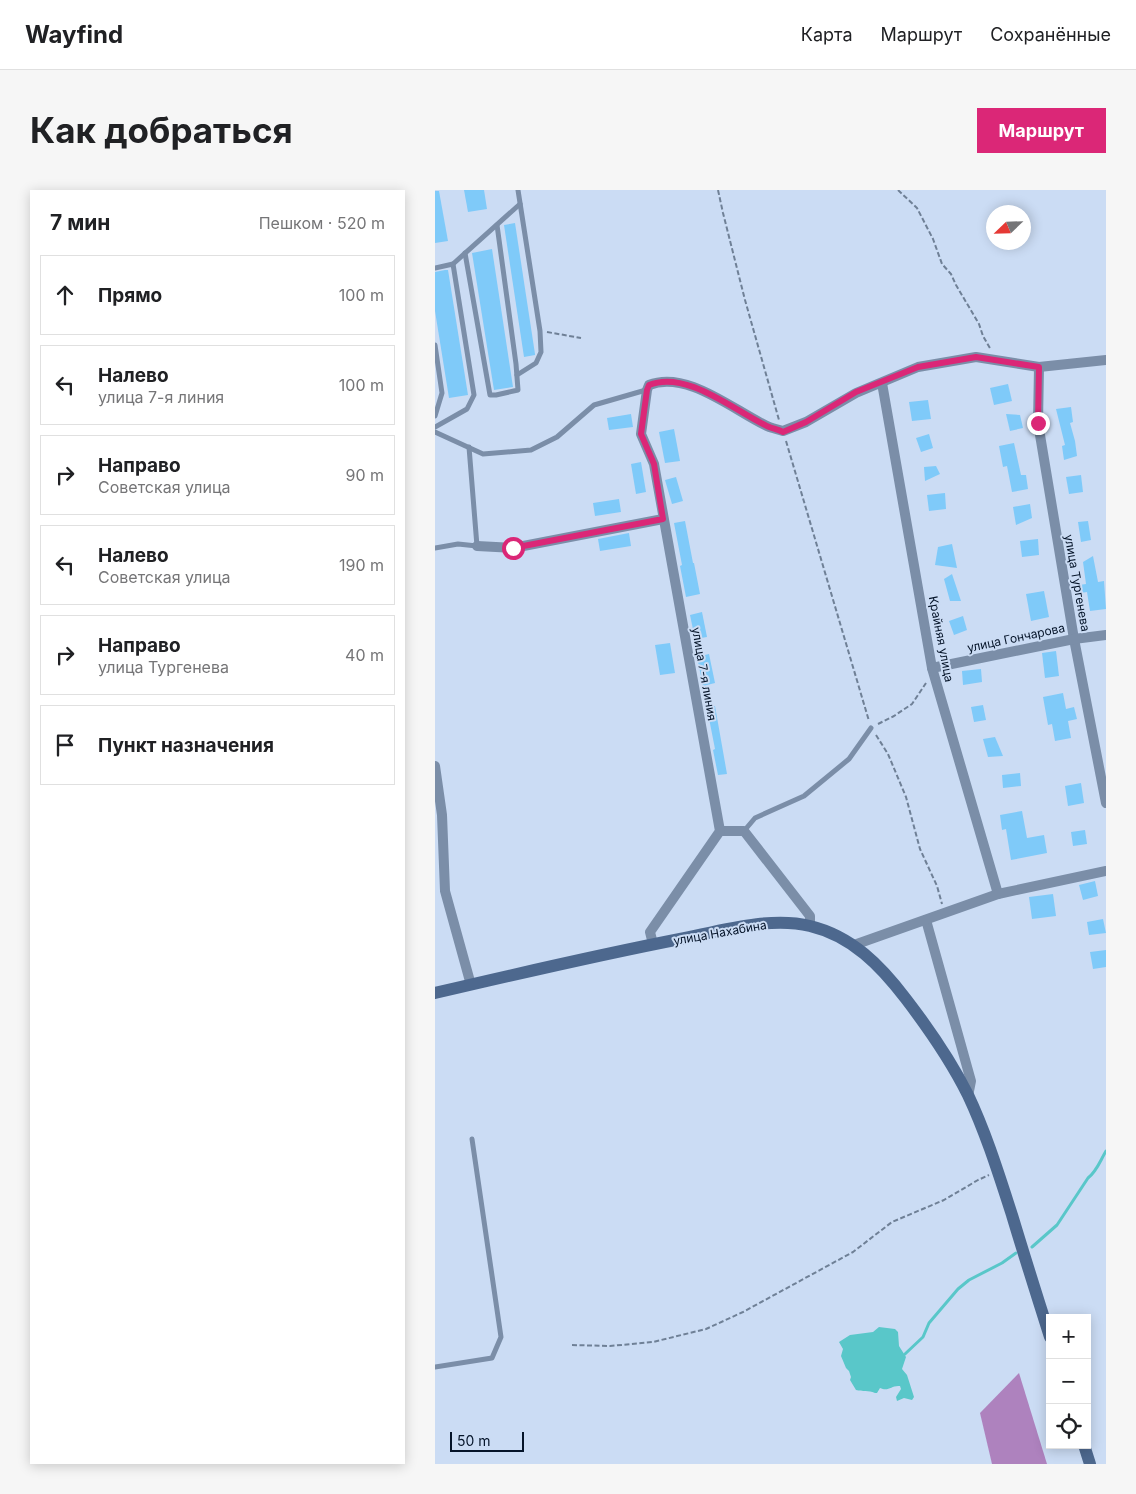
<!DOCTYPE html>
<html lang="ru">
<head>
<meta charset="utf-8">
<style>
	:root { --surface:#fff; --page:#f6f6f6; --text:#202124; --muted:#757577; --line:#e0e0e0; --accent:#db2777 }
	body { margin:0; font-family:Inter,sans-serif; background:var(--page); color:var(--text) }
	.controls { position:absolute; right:15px; bottom:15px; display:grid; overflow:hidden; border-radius:0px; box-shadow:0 2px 12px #0003 }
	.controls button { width:45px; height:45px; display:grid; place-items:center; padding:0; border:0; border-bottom:1px solid var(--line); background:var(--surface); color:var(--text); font:25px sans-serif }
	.compass { position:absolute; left:551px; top:15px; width:45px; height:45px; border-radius:50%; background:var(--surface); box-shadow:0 2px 12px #0003; rotate:247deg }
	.scale { position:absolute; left:15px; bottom:12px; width:74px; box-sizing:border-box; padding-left:5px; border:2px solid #051429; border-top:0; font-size:14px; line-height:18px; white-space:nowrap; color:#051429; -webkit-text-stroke:4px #cbdcf4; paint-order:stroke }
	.stop { position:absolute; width:15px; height:15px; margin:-11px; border:4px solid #db2777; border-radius:50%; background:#fff }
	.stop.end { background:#db2777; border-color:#fff; box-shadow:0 1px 5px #0008 }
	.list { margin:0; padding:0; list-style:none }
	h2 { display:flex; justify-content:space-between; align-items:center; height:65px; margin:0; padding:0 20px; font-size:21px }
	h2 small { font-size:16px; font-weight:400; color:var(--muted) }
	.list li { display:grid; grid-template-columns:32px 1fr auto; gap:15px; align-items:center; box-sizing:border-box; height:80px; margin:0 10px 10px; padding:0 10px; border:1px solid var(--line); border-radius:0px }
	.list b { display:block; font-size:19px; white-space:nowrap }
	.list p { margin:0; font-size:16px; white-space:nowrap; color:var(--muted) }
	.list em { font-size:16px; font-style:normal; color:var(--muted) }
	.icon { flex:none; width:28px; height:28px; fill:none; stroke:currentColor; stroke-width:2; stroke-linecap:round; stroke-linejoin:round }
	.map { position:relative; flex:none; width:671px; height:1274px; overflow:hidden; border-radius:0px }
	header { display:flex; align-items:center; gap:30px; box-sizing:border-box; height:70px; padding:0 25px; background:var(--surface); border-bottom:1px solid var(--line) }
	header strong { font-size:24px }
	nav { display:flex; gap:28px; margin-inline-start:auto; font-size:18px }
	.intro { display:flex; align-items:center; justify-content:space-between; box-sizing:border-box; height:120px; padding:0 30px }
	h1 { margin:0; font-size:35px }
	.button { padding:12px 22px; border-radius:0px; background:var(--accent); color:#fff; font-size:18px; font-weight:700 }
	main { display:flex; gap:30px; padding:0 30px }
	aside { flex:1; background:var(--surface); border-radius:0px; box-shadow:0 2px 12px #0003 }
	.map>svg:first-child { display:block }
	.forest { fill:#ae82be }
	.water { fill:#59c7c9 }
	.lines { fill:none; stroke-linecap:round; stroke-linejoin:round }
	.stream { stroke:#59c7c9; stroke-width:3 }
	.building { fill:#7fcaf9 }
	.path { stroke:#6f8096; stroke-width:2; stroke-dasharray:5 2.5; stroke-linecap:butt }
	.service { stroke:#7b8ea8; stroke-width:5 }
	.minor { stroke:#7b8ea8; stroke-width:10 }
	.secondary { stroke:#4d688e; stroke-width:12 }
	.route { stroke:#db2777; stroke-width:6 }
	.labels { text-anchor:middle; stroke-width:4; stroke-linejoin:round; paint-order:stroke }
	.street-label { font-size:12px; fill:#051429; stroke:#cbdcf4 }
</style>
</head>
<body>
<header>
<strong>Wayfind</strong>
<nav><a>Карта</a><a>Маршрут</a><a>Сохранённые</a></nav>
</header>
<div class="intro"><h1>Как добраться</h1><a class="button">Маршрут</a></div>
<main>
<aside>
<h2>7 мин<small>Пешком · 520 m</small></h2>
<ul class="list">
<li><svg class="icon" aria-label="ahead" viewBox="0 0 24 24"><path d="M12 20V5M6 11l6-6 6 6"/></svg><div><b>Прямо</b></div><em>100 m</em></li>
<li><svg class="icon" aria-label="left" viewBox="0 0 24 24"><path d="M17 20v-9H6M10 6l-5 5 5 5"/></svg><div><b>Налево</b><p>улица 7-я линия</p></div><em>100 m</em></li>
<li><svg class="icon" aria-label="right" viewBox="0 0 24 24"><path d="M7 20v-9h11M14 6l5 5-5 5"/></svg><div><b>Направо</b><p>Советская улица</p></div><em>90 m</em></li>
<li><svg class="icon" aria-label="left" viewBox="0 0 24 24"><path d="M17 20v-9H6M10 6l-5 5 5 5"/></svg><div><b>Налево</b><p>Советская улица</p></div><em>190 m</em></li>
<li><svg class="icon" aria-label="right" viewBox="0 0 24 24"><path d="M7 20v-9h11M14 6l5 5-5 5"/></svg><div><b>Направо</b><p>улица Тургенева</p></div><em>40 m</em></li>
<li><svg class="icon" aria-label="arrive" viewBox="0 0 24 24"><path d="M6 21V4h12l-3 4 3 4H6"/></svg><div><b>Пункт назначения</b></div></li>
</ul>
</aside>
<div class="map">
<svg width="671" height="1274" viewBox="0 0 671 1274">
	<rect width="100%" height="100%" fill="#cbdcf4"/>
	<polygon class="forest" points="584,1183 612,1274 557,1274 545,1223"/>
	<path class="water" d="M444 1137 460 1139 463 1142 464 1156 471 1167 467 1179 472 1185 479 1207 477 1210 469 1208 462 1211 461 1207 466 1199 465 1196C456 1195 454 1202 445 1198L442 1203H440C433 1200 428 1202 421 1200L415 1190 416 1187 414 1181 411 1178 406 1166 408 1159 404 1152 415 1145 438 1142Z"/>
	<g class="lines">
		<g class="stream">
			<path d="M597 1057 622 1035 653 988C662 981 665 971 671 961"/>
			<polyline points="470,1164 488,1147 494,1133 523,1099 534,1090 567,1073 581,1063"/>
		</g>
	</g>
	<g class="building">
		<polygon points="29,0 49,0 52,19 33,22"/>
		<polygon points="0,1 4,1 13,51 0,53"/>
		<polygon points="80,33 100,164 100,165 89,167 69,35"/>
		<polygon points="57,59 78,197 59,200 37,63"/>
		<polygon points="10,80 13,80 33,205 14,208 0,121 0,82"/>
		<polygon points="573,194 577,211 559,215 555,198"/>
		<polygon points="493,210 496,229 477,231 474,212"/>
		<polygon points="636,217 638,232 635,233 640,251 642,266 629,270 627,256 630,255 621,219"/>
		<polygon points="196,224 198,237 174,240 172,228"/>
		<polygon points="571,224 585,225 588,238 575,241"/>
		<polygon points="239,239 245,271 230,273 224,242"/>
		<polygon points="494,244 498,258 486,262 481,248"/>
		<polygon points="579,253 586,285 591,285 593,299 577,302 572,276 568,277 564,256"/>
		<polygon points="206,272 211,302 201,304 196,274"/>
		<polygon points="501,276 505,284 490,291 489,277"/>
		<polygon points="646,285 648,302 634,304 631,287"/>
		<polygon points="241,287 248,311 237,314 230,290"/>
		<polygon points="510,303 511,319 494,321 492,305"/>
		<polygon points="184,309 186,322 160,326 158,313"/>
		<polygon points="595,314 597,328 581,335 578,317"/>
		<polygon points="250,331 258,373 259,373 265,404 251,407 245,376 247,375 239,333"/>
		<polygon points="653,331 656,350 646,352 643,332"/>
		<polygon points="194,343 196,356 165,361 163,349"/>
		<polygon points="603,349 604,365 587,367 585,351"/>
		<polygon points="517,354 522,378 500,375 503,357"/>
		<polygon points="658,366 663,392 669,391 671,419 655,421 652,402 646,403 644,395 651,394 648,372"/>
		<polygon points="517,384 526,411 515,411 509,389"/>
		<polygon points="609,401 614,427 596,431 591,404"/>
		<polygon points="267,422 272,447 260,449 255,425"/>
		<polygon points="528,426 532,440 519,445 514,431"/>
		<polygon points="235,453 240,483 225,485 220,455"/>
		<polygon points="621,461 624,486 610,488 607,463"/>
		<polygon points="274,464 280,493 268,496 262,467"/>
		<polygon points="546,479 547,492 528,495 527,481"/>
		<polygon points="628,503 631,519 639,517 642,529 633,531 636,548 620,551 617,534 613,535 608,507"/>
		<polygon points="548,515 551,530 539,532 536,517"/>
		<polygon points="280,516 292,584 283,585 278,560 280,559 272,518"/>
		<polygon points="560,547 568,566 553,567 548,549"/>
		<polygon points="585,583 586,596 568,598 567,585"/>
		<polygon points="646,593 649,613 633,616 630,596"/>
		<polygon points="587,621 592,648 609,645 612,663 576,670 571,639 567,640 565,625"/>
		<polygon points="650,640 652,654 638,656 636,642"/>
		<polygon points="660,691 663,706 648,710 644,695"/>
		<polygon points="618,704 621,726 597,729 594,707"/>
		<polygon points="668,729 671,743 654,745 652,732"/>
		<polygon points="671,760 671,777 658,779 655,762"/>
	</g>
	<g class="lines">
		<g class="path">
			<polyline points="283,0 288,23 310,110 344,230"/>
			<polyline points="463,0 482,18 498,49 507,74 516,84 521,95 544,134 548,146 556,160"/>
			<polyline points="112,142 146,148"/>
			<polyline points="351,251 434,531"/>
			<polyline points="443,534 459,526 477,514 491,493"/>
			<polyline points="441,545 453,564 471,607 485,659 502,696 507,714"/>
			<polyline points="137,1155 175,1156 218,1152 271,1139 308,1122 418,1062 457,1032 509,1010 543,990 554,985"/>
		</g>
		<g class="service">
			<polyline points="30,63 55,205 61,205 83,200 81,174 62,35"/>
			<polyline points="18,74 85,14"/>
			<polyline points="0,78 18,74 39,205 32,219 0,237"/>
			<polyline points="0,155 7,203 0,226"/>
			<polyline points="82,185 101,173 106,162 105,141 83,0"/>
			<polyline points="0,242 48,264 96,260 122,247 159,215 211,200"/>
			<polyline points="0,358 23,354 42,356 34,257"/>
			<polyline points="309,641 320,628 369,606 414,569 436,538"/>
			<polyline points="0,1177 57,1168 66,1147 37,949"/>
		</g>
		<g class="minor">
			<polyline points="604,177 603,233 639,449 671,613"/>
			<polyline points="447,193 497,478 563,704"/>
			<polyline points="42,356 78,358 228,329"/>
			<polyline points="497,478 639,449 671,445"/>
			<polyline points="0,576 7,625 10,701 36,795"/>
			<polyline points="285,641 309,641 375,726 375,736"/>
			<polyline points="491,730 536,891 533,906"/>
			<path d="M218 754 215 742 285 641 219 274 206 244 212 200 214 195C251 180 297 219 330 235 335 238 342 239 348 241L371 232 421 203 483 177 541 167 604 177 671 170"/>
			<polyline points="419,755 563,704 671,681"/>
		</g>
		<g class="secondary">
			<path d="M0 803C81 784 163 765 245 749 285 741 335 726 375 736 417 746 446 776 471 809 494 839 516 871 533 905 551 943 564 985 577 1025 589 1065 602 1106 615 1147"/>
			<polyline points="649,1255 655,1274"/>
		</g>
	</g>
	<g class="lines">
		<path class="route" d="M78 358 228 329 219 274 206 244 212 200 214 195C251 180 297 219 330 235 335 238 342 239 348 242L371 232 421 202 483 177 541 167 604 177 603 233"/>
	</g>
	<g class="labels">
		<g class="street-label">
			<text transform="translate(642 393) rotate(80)" y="4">улица Тургенева</text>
			<text transform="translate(581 448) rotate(-12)" y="4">улица Гончарова</text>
			<text transform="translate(506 449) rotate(79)" y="4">Крайняя улица</text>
			<text transform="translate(269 484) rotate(80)" y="4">улица 7-я линия</text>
			<text transform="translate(285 743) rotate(-10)" y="4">улица Нахабина</text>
		</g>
	</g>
</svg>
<div class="controls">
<button>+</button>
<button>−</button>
<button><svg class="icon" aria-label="locate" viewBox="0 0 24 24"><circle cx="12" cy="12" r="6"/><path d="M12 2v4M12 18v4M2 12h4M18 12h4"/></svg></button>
</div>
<svg class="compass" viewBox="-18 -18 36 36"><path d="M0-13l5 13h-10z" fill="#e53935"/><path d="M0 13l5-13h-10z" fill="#757577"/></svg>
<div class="scale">50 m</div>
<div class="stop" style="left:78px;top:358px"></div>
<div class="stop end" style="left:603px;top:233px"></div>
</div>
</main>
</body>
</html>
